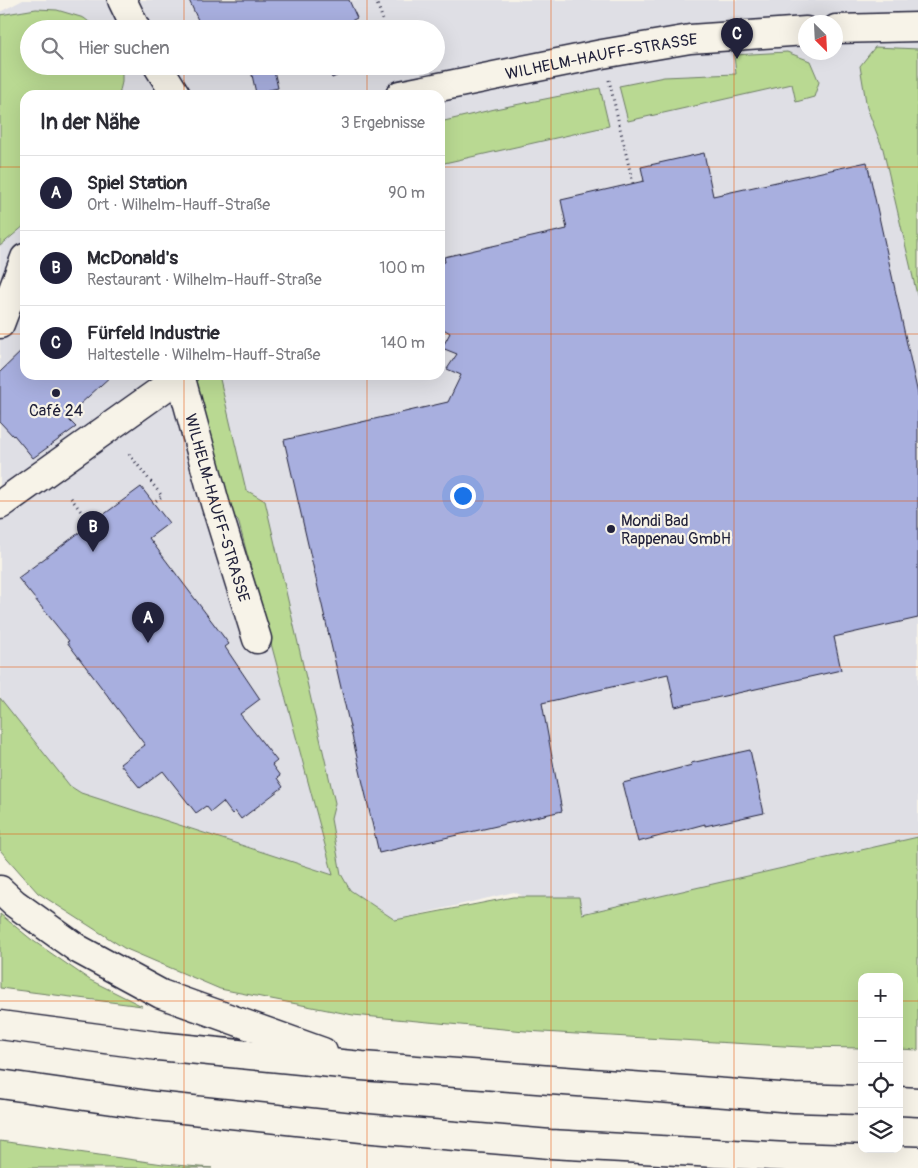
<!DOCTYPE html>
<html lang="de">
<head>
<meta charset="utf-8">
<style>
	:root { --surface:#fff; --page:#f2f2f3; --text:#2b2b33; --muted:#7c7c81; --line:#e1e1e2; --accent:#22223b }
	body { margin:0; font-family:Pangolin,sans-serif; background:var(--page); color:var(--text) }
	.controls { position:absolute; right:15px; bottom:15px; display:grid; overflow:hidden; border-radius:10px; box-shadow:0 5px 20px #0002 }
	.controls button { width:45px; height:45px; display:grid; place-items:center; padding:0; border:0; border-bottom:1px solid var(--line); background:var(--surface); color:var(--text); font:25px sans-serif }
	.compass { position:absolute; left:798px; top:15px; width:45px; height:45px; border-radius:50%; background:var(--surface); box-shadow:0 5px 20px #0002; rotate:156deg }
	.you { position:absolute; left:462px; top:495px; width:18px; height:18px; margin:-12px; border:4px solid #fff; border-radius:50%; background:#1a73e8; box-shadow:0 0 0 8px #1a73e833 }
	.badge { display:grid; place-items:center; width:32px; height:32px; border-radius:50%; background:var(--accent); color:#fff; font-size:16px; font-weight:700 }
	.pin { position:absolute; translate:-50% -41px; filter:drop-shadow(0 1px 2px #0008) }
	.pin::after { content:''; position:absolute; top:26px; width:18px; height:15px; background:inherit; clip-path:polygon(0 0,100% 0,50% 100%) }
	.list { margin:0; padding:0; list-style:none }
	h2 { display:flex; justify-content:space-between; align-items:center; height:65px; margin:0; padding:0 20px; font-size:21px }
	h2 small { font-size:16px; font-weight:400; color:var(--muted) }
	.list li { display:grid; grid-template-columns:32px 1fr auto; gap:15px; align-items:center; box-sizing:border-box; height:75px; padding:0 20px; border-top:1px solid var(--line) }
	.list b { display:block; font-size:19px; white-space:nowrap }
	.list p { margin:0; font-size:16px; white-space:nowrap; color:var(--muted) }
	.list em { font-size:16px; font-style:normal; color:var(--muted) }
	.icon { flex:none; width:28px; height:28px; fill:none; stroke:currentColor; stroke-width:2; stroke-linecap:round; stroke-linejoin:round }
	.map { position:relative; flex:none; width:918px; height:1168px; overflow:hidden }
	.search { position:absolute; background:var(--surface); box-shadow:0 5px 20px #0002; left:20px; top:20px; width:425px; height:55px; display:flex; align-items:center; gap:12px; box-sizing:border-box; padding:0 18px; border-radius:28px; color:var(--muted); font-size:19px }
	.panel { position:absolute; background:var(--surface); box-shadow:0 5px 20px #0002; left:20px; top:90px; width:425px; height:290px; border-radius:15px }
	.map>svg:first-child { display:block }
	.built { fill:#dfdfe5; fill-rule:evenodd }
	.green { fill:#b9d992; stroke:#6e7e66 }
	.building { fill:#a8afdf; stroke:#22223b }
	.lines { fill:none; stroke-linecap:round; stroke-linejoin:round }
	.minor-casing { stroke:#22223b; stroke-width:31 }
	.highway-casing { stroke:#22223b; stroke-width:31 }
	.path { stroke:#22223b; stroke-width:3; stroke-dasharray:1 4; stroke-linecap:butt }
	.minor { stroke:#f7f3e8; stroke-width:28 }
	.highway { stroke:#f7f3e8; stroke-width:28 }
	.grid { fill:none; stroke:#e8590c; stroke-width:1; stroke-opacity:0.55 }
	.poi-dot { fill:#22223b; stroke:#f7f3e8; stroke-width:2 }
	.labels { text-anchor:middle; stroke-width:4.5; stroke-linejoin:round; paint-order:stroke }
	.street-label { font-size:16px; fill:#22223b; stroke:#f7f3e8 }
	.poi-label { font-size:16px; fill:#22223b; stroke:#f7f3e8 }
</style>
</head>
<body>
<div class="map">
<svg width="918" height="1168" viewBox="0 0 918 1168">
	<rect width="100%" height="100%" fill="#f7f3e8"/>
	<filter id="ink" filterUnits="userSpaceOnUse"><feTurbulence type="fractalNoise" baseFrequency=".02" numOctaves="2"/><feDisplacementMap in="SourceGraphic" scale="10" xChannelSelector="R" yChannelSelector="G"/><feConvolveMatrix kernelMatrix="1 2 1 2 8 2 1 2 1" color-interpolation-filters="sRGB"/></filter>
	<g filter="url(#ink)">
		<path class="built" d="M23 0H918V1000L899 977H862L722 991 514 892 395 920 350 890 341 874 333 875 81 793 0 743V246L25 225V375H440V95H119L122 82V66H436V29H98L84 18 36 9 0 15V12ZM806 22H836V52H806Z"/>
		<g class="green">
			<polygon points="36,9 57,10 84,18 98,29 29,29 29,66 122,66 122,82 119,95 25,95 25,225 0,246 0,15"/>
			<polygon points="875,47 918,49 918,299 883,149 867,108 860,66"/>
			<polygon points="787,52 810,61 819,82 814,97 796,102 792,84 628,121 619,86 664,77 736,74 734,55"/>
			<polygon points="600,88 609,126 440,164 440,122 495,109"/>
			<polygon points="194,375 219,375 246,490 265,501 335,803 331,819 341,874 350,890 395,920 513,897 579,897 582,914 918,837 918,1050 899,1049 899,977 862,977 862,1048 801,1047 525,1031 353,1015 220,989 124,948 38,893 0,850 0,698 70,786 81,793 333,875 238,520 223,506"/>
			<polygon points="0,914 32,940 90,980 142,1006 0,988"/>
			<polygon points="0,1141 163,1164 212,1168 0,1168"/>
		</g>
		<g class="building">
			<polygon points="189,0 349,0 357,18 349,22 352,29 202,29"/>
			<polygon points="250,66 273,66 278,88 256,93"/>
			<polygon points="326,66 354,66 355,68 332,78"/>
			<polygon points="704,153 713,196 867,162 918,394 918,618 834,637 841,670 675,707 668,674 542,703 562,811 379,853 284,440 448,402 461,375 447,369 457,354 442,348 450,333 440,327 440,263 445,262 444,257 567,229 561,200 644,181 641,167"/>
			<polygon points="25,348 25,375 112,375 66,417 76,427 33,458 14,435 13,436 0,422 0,372"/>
			<polygon points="141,487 169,523 149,538 229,644 225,647 260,699 240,714 277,761 272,765 280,776 277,778 283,787 241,819 235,811 232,814 223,802 211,812 206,806 196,813 163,771 140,788 120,764 145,745 67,642 69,641 18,578"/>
			<polygon points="750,750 764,813 705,826 705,824 638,842 623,783 692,765 691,763"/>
		</g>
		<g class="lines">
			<g class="minor-casing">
				<g id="minor">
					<polyline points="122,0 136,29"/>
					<polyline points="836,29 918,27"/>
					<polyline points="158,66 176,95"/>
					<path id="s1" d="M400 95 602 54 690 39 806 31"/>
					<polyline points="0,324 25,258"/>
					<path id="s2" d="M180 375 215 503 257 639"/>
					<polyline points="0,505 181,376"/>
				</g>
			</g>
			<g class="highway-casing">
				<g id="highway">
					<polyline points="0,890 14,903 78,949 161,994 323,1052"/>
					<polyline points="0,1025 158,1046 362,1066 794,1098 862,1100"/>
					<polyline points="0,1084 155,1106 362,1128 550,1144 788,1157 918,1161"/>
					<polyline points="899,1101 918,1102"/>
				</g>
			</g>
			<g class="path">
				<polyline points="376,0 386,29"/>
				<polyline points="609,80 633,184"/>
				<polyline points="129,454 162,496 153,503"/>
				<polyline points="71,498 91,525"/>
			</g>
			<use href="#minor" class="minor"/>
			<use href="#highway" class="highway"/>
		</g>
	</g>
	<path class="grid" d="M184 0V29M367 0V29M551 0V1168M734 0V1168M184 66V95M367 66V95M0 167H25M440 167H918M0 334H25M440 334H918M184 375V1168M367 375V1168M0 501H918M0 667H918M0 834H918M0 1001H862M899 1001H918"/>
	<g class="poi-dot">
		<circle cx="56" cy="393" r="5"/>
		<circle cx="611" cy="529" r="5"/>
	</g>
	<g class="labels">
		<g class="street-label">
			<text dy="6" stroke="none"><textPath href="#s1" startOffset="205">WILHELM-HAUFF-STRASSE</textPath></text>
			<text dy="6" stroke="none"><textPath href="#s2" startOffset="138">WILHELM-HAUFF-STRASSE</textPath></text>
		</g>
		<g class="poi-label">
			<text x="56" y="416">Café 24</text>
			<text x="621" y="526" text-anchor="start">Mondi Bad<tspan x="621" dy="18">Rappenau GmbH</tspan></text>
		</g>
	</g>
</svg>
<div class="controls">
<button>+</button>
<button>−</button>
<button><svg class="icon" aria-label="locate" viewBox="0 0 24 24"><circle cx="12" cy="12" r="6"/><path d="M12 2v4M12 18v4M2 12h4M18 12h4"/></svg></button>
<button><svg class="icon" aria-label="layers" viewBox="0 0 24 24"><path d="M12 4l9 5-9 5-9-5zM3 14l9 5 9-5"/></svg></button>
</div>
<svg class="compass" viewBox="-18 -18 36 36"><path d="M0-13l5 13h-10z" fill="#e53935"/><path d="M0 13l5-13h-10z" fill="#7c7c81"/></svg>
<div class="you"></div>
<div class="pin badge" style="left:148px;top:643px">A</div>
<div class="pin badge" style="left:93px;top:552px">B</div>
<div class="pin badge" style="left:737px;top:59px">C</div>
<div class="search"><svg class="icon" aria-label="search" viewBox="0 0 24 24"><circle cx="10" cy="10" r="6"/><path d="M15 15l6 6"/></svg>Hier suchen</div>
<section class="panel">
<h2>In der Nähe<small>3 Ergebnisse</small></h2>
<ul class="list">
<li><span class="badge">A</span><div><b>Spiel Station</b><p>Ort · Wilhelm-Hauff-Straße</p></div><em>90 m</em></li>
<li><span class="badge">B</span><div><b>McDonald's</b><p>Restaurant · Wilhelm-Hauff-Straße</p></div><em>100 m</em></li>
<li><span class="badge">C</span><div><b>Fürfeld Industrie</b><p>Haltestelle · Wilhelm-Hauff-Straße</p></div><em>140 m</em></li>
</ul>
</section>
</div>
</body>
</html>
